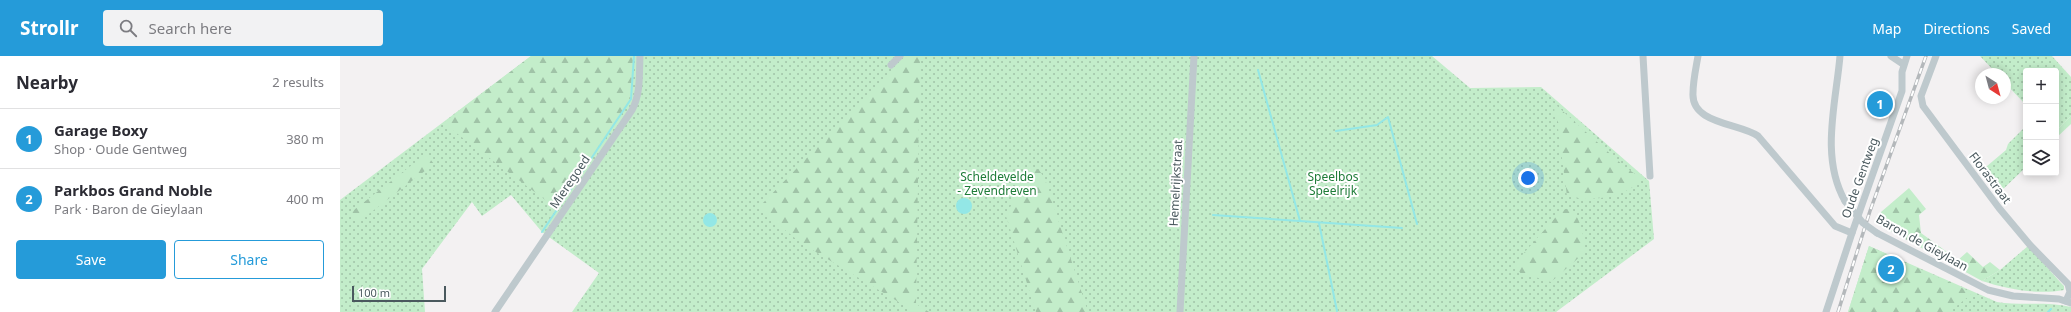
<!DOCTYPE html>
<html lang="en">
<head>
<meta charset="utf-8">
<style>
	:root { --surface:#fff; --page:#f2f2f3; --text:#2b2b33; --muted:#7c7c81; --line:#e1e1e2; --accent:#259bd9 }
	body { margin:0; font-family:"Noto Sans",sans-serif; background:var(--page); color:var(--text) }
	.controls { position:absolute; right:12px; top:12px; display:grid; overflow:hidden; border-radius:4px; box-shadow:0 2px 10px #0003 }
	.controls button { width:36px; height:36px; display:grid; place-items:center; padding:0; border:0; border-bottom:1px solid var(--line); background:var(--surface); color:var(--text); font:20px sans-serif }
	.compass { position:absolute; left:1635px; top:12px; width:36px; height:36px; border-radius:50%; background:var(--surface); box-shadow:0 2px 10px #0003; rotate:144deg }
	.scale { position:absolute; left:12px; bottom:10px; width:94px; box-sizing:border-box; padding-left:4px; border:2px solid #4a595e; border-top:0; font-size:11px; line-height:14px; white-space:nowrap; color:#4a595e; -webkit-text-stroke:3px #fff; paint-order:stroke }
	.you { position:absolute; left:1188px; top:122px; width:14px; height:14px; margin:-10px; border:3px solid #fff; border-radius:50%; background:#1a73e8; box-shadow:0 0 0 6px #1a73e833 }
	.badge { display:grid; place-items:center; width:26px; height:26px; border-radius:50%; background:var(--accent); color:#fff; font-size:13px; font-weight:700 }
	.pin { position:absolute; translate:-50% -50%; border:2px solid #fff; box-shadow:0 1px 4px #0006 }
	.list { margin:0; padding:0; list-style:none }
	h2 { display:flex; justify-content:space-between; align-items:center; height:52px; margin:0; padding:0 16px; font-size:17px }
	h2 small { font-size:13px; font-weight:400; color:var(--muted) }
	.list li { display:grid; grid-template-columns:26px 1fr auto; gap:12px; align-items:center; box-sizing:border-box; height:60px; padding:0 16px; border-top:1px solid var(--line) }
	.list b { display:block; font-size:15px; white-space:nowrap }
	.list p { margin:0; font-size:13px; white-space:nowrap; color:var(--muted) }
	.list em { font-size:13px; font-style:normal; color:var(--muted) }
	.actions { display:flex; gap:8px; padding:12px 16px }
	.actions a { flex:1; padding:9px 0; border:1px solid var(--accent); border-radius:4px; text-align:center; font-size:14px; color:var(--accent) }
	.actions .main { background:var(--accent); color:#fff }
	.icon { flex:none; width:22px; height:22px; fill:none; stroke:currentColor; stroke-width:2; stroke-linecap:round; stroke-linejoin:round }
	.map { position:relative; flex:none; width:1731px; height:256px; overflow:hidden }
	header { display:flex; align-items:center; gap:24px; box-sizing:border-box; height:56px; padding:0 20px; background:var(--accent); color:#fff }
	header strong { font-size:19px }
	nav { display:flex; gap:22px; margin-inline-start:auto; font-size:14px }
	.search { width:280px; height:36px; background:var(--page); display:flex; align-items:center; gap:10px; box-sizing:border-box; padding:0 14px; border-radius:4px; color:var(--muted); font-size:15px }
	main { display:flex }
	aside { flex:1; background:var(--surface) }
	.map>svg:first-child { display:block }
	.grass { fill:url(#grass-dots) }
	.forest { fill:url(#forest-firs) }
	.water { fill:#93e7e6 }
	.lines { fill:none; stroke-linecap:round; stroke-linejoin:round }
	.stream { stroke:#93e7e6; stroke-width:2 }
	.minor { stroke:#bec9cd; stroke-width:7 }
	.rail-casing { stroke:#b4b8bb; stroke-width:3.5 }
	.rail { stroke:#fff; stroke-width:2; stroke-dasharray:6; stroke-linecap:butt }
	.minor-bridge { stroke:#bec9cd; stroke-width:7 }
	.labels { text-anchor:middle; stroke-width:4; stroke-linejoin:round; paint-order:stroke }
	.park-label { font-size:12px; fill:#1e7c38; stroke:#fff }
	.street-label { font-size:12px; fill:#4a595e; stroke:#fff }
</style>
</head>
<body>
<header>
<strong>Strollr</strong>
<div class="search"><svg class="icon" aria-label="search" viewBox="0 0 24 24"><circle cx="10" cy="10" r="6"/><path d="M15 15l6 6"/></svg>Search here</div>
<nav><a>Map</a><a>Directions</a><a>Saved</a></nav>
</header>
<main>
<aside>
<h2>Nearby<small>2 results</small></h2>
<ul class="list">
<li><span class="badge">1</span><div><b>Garage Boxy</b><p>Shop · Oude Gentweg</p></div><em>380 m</em></li>
<li><span class="badge">2</span><div><b>Parkbos Grand Noble</b><p>Park · Baron de Gieylaan</p></div><em>400 m</em></li>
</ul>
<div class="actions"><a class="main">Save</a><a>Share</a></div>
</aside>
<div class="map">
<svg width="1731" height="256" viewBox="0 0 1731 256">
	<defs>
		<pattern id="grass-dots" width="8" height="8" patternUnits="userSpaceOnUse"><rect width="8" height="8" fill="#c3edca"/><path d="M2 2h.1M6 6h.1" fill="none" stroke="#a0c3a7" stroke-width="1.8" stroke-linecap="round"/></pattern>
		<pattern id="forest-firs" width="22" height="20" patternUnits="userSpaceOnUse"><rect width="22" height="20" fill="#c3edca"/><path d="M5 1l3.5 6h-7zM16 11l3.5 6h-7z" fill="#a0c3a7"/></pattern>
	</defs>
	<rect width="100%" height="100%" fill="#f3f1f2"/>
	<g class="grass">
		<polygon points="191,0 1092,0 1130,32 1201,31 1309,125 1314,183 1216,256 232,256 259,217 202,176 171,139 142,160 132,146 82,213 85,256 0,256 0,144"/>
		<polygon points="1640,0 1712,0 1731,21 1731,60 1716,75 1716,15 1686,15 1686,49 1665,27 1665,18 1657,18"/>
		<polygon points="1686,70 1686,111 1657,139 1640,116 1666,94 1668,88"/>
		<path d="M1529 190 1657 246C1681 250 1707 245 1731 251V256H1508Z"/>
		<path d="M1688 190 1721 227 1724 230V234C1697 239 1667 233 1642 225L1660 214Z"/>
	</g>
	<g class="forest">
		<polygon points="191,0 293,0 291,37 286,50 216,152 103,67"/>
		<polygon points="566,0 580,0 576,248 589,256 569,256 569,248 562,248 461,187 418,152"/>
		<path d="M1217 50 1286 112 1300 121V125C1286 141 1247 147 1227 140L1216 57 1214 54Z"/>
		<polygon points="1731,60 1731,68 1716,82 1716,75"/>
		<polygon points="86,98 94,108 17,167 10,157"/>
		<polygon points="690,109 699,114 705,123 748,256 696,256 666,160"/>
		<polygon points="1569,132 1586,153 1579,159 1581,177 1618,204 1627,196 1643,211 1650,206 1660,214 1642,225 1536,167 1541,156"/>
		<path d="M1231 152C1240 161 1247 186 1243 198L1211 226 1192 220H1183L1177 213 1176 206 1222 154Z"/>
		<polygon points="1529,190 1633,237 1609,256 1508,256"/>
	</g>
	<g class="water">
		<circle cx="624" cy="150" r="8"/>
		<circle cx="370" cy="164" r="7"/>
	</g>
	<g class="lines">
		<g class="stream">
			<polyline points="918,14 960,165"/>
			<polyline points="996,75 1037,69 1048,61 1077,168"/>
			<polyline points="873,159 1062,172"/>
			<polyline points="979,167 997,255"/>
			<polyline points="202,176 291,43 294,0"/>
			<polyline points="1708,256 1711,253"/>
		</g>
		<g class="minor">
			<polyline points="1303,0 1310,120"/>
			<path d="M1358 0C1356 12 1353 25 1353 37 1351 68 1399 67 1418 80L1495 170 1512 177"/>
			<path d="M1500 0C1496 47 1480 101 1505 145"/>
			<polyline points="1551,0 1563,8"/>
			<polyline points="1596,0 1581,40 1583,50 1659,152 1690,189 1728,228 1730,236 1726,245"/>
			<polyline points="551,9 560,0"/>
			<polyline points="1537,177 1648,234 1673,240 1719,243 1731,247"/>
			<path d="M155 256 292 54C301 37 299 19 300 0"/>
			<polyline points="840,256 854,0"/>
			<polyline points="1486,256 1512,177 1562,35 1562,16 1567,0"/>
		</g>
		<g class="rail-casing">
			<polyline id="rail" points="1498,256 1530,155 1586,0"/>
		</g>
		<use href="#rail" class="rail"/>
		<polyline class="minor-bridge" points="1505,145 1523,167 1537,177"/>
	</g>
	<g class="labels">
		<g class="park-label">
			<text x="657" y="125">Scheldevelde<tspan x="657" dy="14">- Zevendreven</tspan></text>
			<text x="993" y="125">Speelbos<tspan x="993" dy="14">Speelrijk</tspan></text>
		</g>
		<g class="street-label">
			<text transform="translate(1520 122) rotate(-70)" y="4">Oude Gentweg</text>
			<text transform="translate(1650 122) rotate(53)" y="4">Florastraat</text>
			<text transform="translate(230 126) rotate(-56)" y="4">Mieregoed</text>
			<text transform="translate(836 127) rotate(-87)" y="4">Hemelrijkstraat</text>
			<text transform="translate(1582 187) rotate(29)" y="4">Baron de Gieylaan</text>
		</g>
	</g>
</svg>
<div class="controls">
<button>+</button>
<button>−</button>
<button><svg class="icon" aria-label="layers" viewBox="0 0 24 24"><path d="M12 4l9 5-9 5-9-5zM3 14l9 5 9-5"/></svg></button>
</div>
<svg class="compass" viewBox="-18 -18 36 36"><path d="M0-13l5 13h-10z" fill="#e53935"/><path d="M0 13l5-13h-10z" fill="#7c7c81"/></svg>
<div class="scale">100 m</div>
<div class="you"></div>
<div class="pin badge" style="left:1540px;top:48px">1</div>
<div class="pin badge" style="left:1551px;top:213px">2</div>
</div>
</main>
</body>
</html>
